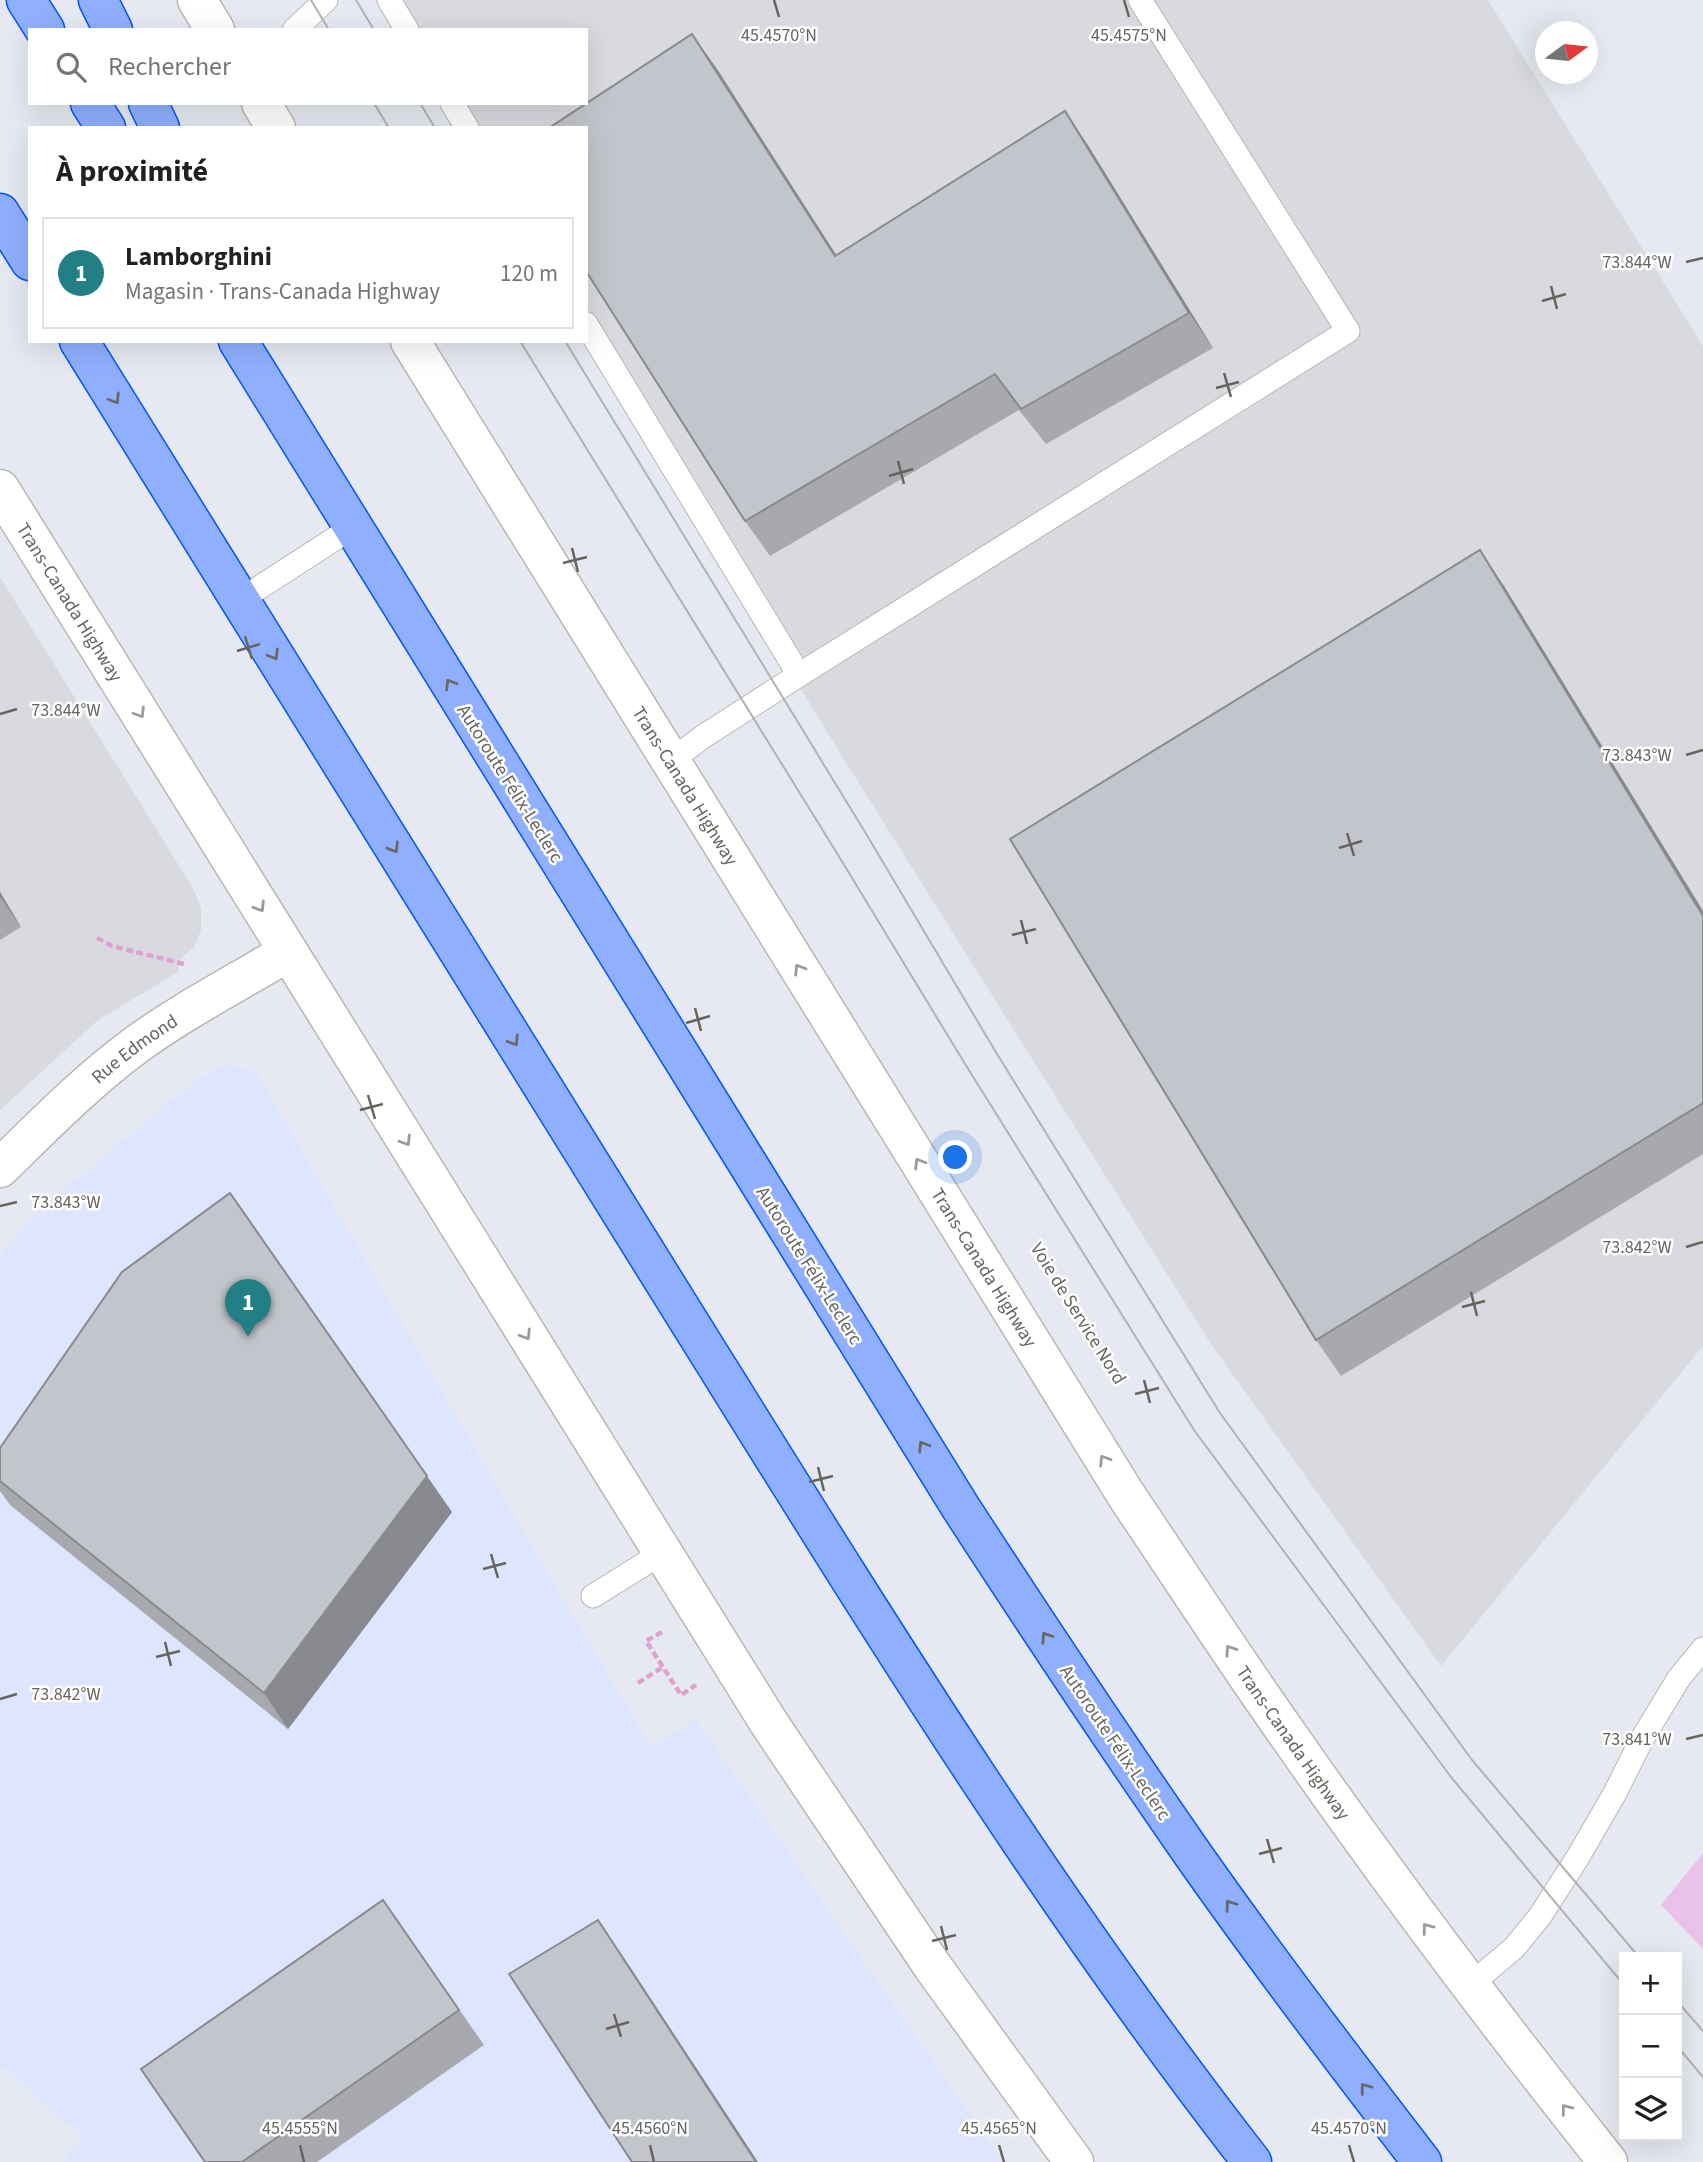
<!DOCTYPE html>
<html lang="fr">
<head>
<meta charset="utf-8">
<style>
	:root { --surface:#fff; --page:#f6f6f6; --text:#202124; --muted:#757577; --line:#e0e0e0; --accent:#217f85 }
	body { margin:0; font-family:"Source Sans 3",sans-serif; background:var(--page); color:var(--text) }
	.controls { position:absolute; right:21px; bottom:21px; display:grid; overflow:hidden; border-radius:0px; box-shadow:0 7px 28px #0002 }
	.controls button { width:63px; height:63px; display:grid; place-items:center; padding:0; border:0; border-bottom:2px solid var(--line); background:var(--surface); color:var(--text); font:35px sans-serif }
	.compass { position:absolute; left:1535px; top:21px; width:63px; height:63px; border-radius:50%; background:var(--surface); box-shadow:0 7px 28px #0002; rotate:75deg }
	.you { position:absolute; left:956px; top:1158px; width:24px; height:24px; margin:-18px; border:5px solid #fff; border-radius:50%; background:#1a73e8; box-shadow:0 0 0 10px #1a73e833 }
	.badge { display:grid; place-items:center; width:46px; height:46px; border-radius:50%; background:var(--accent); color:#fff; font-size:23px; font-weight:700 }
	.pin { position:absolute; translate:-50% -58px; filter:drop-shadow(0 2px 4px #0008) }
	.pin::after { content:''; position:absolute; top:37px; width:24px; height:21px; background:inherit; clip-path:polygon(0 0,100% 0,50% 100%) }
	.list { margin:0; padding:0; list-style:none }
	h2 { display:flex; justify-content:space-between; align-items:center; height:91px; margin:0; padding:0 28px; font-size:30px }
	h2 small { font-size:23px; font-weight:400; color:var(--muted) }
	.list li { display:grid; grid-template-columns:46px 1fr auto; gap:21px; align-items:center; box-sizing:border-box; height:112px; margin:0 14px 14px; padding:0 14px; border:2px solid var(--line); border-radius:0px }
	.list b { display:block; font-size:26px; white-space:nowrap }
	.list p { margin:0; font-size:23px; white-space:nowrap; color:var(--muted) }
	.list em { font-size:23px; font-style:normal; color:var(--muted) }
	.icon { flex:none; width:38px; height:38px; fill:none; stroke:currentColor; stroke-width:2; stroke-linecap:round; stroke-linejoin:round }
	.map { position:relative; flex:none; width:1703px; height:2162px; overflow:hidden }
	.search { position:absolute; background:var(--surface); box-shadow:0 7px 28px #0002; left:28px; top:28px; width:560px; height:77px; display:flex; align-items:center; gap:18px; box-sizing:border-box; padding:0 24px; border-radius:0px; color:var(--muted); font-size:26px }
	.panel { position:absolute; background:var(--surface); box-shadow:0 7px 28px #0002; left:28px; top:126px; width:560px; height:217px; border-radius:0px }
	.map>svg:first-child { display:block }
	.commercial { fill:#dee6ff }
	.industrial { fill:#d9dae0 }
	.green { fill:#eac1eb }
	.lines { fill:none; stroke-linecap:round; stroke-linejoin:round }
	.lane-casing { stroke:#bab6b1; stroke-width:25 }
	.street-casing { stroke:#bab6b1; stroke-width:41 }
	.secondary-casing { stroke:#bab6b0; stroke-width:41 }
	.highway-casing { stroke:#0054f8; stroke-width:41 }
	.path { stroke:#dfa2d0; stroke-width:4.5; stroke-dasharray:7 3.5; stroke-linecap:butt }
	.lane { stroke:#fff; stroke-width:23 }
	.street { stroke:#fff; stroke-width:38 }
	.secondary { stroke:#fff; stroke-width:38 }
	.highway { stroke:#90afff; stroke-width:38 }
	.tram { stroke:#b3b2b0; stroke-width:2 }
	.wall { fill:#a8a9af }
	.shaded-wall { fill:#888a8f }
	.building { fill:#c3c5cc; stroke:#888a8f; stroke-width:2 }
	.oneway { stroke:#6a6765 }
	.oneway2 { stroke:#9d9a96 }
	.ticks { fill:none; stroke:#68635d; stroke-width:2.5 }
	.labels { text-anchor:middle; stroke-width:5; stroke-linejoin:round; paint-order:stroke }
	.street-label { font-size:19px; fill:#68635d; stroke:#fff }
	.ticks-label { font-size:18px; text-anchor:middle; fill:#68635d; stroke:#fff; stroke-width:5; stroke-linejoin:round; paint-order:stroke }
</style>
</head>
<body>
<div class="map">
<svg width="1703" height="2162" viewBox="0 0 1703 2162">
	<rect width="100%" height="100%" fill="#e6e9f1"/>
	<polygon class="commercial" points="223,1065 256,1072 553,1582 652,1748 696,1719 1003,2162 62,2162 84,2138 0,2065 0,1256 33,1216 190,1085"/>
	<g class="industrial">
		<polygon points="383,0 1488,0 1703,346 1703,1346 1441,1666 1211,1344 840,753 586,337 586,128 459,128 445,103 586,103 586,30 401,30"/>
		<polygon points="0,577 194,890 201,908 201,930 194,947 179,960 178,972 97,1021 0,1110"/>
	</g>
	<polygon class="green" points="1703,1853 1703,1949 1661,1905"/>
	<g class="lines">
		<g class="lane-casing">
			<g id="lane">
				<polyline points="389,0 407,30"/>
				<polyline points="294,30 326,0"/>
				<polyline points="452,103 467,128"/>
				<polyline points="586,324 799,675"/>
				<polyline points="240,600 353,527"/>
				<polyline points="669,762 704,736 799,675 1348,331 1140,0"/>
				<polyline points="593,1596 662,1553"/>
				<polyline points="1470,1985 1514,1948 1540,1916 1578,1857 1615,1793 1642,1739 1679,1678 1703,1649"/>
			</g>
		</g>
		<g class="street-casing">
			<g id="street">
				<path id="s1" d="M0 1168C43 1126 87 1081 136 1045 184 1010 237 983 288 952"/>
			</g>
		</g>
		<g class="secondary-casing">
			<g id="secondary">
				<polyline points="197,0 215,30"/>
				<polyline points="261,103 276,128"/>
				<path id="s2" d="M410 341 1128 1498C1182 1578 1235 1660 1291 1739 1392 1884 1498 2024 1608 2162"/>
				<path id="s3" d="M0 489 769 1723 933 1967 1074 2162"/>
			</g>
		</g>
		<g class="highway-casing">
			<g id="highway">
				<polyline points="26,0 45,30"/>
				<polyline points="98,0 113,30"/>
				<polyline points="90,103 106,128"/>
				<polyline points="148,103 160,128"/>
				<polyline points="0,213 30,261"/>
				<path d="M79 341C280 665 482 989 683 1312 864 1602 1042 1893 1252 2162"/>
				<path d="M238 341 961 1508C1037 1625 1114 1741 1194 1856 1267 1960 1344 2061 1422 2162"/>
			</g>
		</g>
		<g class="path">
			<polyline points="97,938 112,946 184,964"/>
			<polyline points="662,1632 646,1641 681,1695 696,1685"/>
			<polyline points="638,1683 663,1667"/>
		</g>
		<use href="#lane" class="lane"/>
		<use href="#street" class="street"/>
		<use href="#secondary" class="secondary"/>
		<use href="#highway" class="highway"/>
		<g class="tram">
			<polyline points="311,0 329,30"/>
			<polyline points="356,0 374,30"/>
			<polyline points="374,103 389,128"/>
			<polyline points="420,103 435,128"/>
			<polyline points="520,341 835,850 970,1072 1194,1430 1451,1777 1624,1985"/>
			<polyline points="565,341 865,832 997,1054 1220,1413 1472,1760 1639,1957"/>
			<polyline points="1677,2001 1703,2031"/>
			<polyline points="1677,2046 1703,2077"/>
		</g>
	</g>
	<g class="wall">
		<polygon points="692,34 717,69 836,255 1065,111 1089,147 1213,348 1046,444 1019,410 770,556 745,521"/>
		<polygon points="1504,586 1703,911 1703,1154 1341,1376 1316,1340"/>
		<polygon points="0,892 21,927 0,940"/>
		<polygon points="0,1448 452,1512 288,1729 10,1505 0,1491"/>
		<polygon points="383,1900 484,2045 317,2162 205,2162"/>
	</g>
	<g class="shaded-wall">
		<polygon points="692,34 717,69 860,292 835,256"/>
		<polygon points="1065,111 1089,147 1213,348 1189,313"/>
		<polygon points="1480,550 1504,586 1703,911 1703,916"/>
		<polygon points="0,892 21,927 0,897"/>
		<polygon points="230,1193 452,1512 288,1729 264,1693"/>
		<polygon points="598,1920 632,1970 758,2162 756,2162"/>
	</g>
	<g class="building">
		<polygon points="692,34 835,256 1065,111 1189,313 1021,409 995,374 745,521 586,271 586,128 549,128"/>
		<polygon points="1480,550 1703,916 1703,1103 1316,1340 1010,839"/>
		<polygon points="230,1193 427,1476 264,1693 0,1481 0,1448 122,1272"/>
		<polygon points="383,1900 459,2010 242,2162 205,2162 141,2069"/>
		<polygon points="598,1920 756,2162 632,2162 509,1974"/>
	</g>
	<defs><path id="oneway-chevron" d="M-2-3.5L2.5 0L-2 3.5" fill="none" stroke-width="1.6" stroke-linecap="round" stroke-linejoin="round" transform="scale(1.75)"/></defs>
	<g class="oneway">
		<use href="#oneway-chevron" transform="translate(115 399) rotate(58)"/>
		<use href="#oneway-chevron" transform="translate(274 655) rotate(58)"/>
		<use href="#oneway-chevron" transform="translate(450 684) rotate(-122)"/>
		<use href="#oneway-chevron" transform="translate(394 848) rotate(58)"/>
		<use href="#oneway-chevron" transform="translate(514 1041) rotate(58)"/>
		<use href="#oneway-chevron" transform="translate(923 1446) rotate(-122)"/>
		<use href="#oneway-chevron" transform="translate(1046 1637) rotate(-124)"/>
		<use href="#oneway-chevron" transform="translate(1230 1905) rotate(-126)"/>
		<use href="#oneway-chevron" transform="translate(1365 2088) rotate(-127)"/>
	</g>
	<g class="oneway2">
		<use href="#oneway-chevron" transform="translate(140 713) rotate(58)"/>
		<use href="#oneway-chevron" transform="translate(260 907) rotate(58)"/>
		<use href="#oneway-chevron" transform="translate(799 969) rotate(-122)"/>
		<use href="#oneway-chevron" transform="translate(406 1141) rotate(58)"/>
		<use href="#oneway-chevron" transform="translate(919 1163) rotate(-122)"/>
		<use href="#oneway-chevron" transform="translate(526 1335) rotate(58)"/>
		<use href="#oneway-chevron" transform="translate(1104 1460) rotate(-122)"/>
		<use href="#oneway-chevron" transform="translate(1230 1650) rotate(-124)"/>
		<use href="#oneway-chevron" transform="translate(1427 1928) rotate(-127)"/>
		<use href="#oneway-chevron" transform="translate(1566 2109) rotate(-128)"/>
	</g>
	<path class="ticks" d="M774 0 779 17M1124 0 1129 17M1686 262 1703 258M1551 286 1557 309M1542 301 1566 294M1224 373 1231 397M1216 388 1239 382M898 461 904 484M889 476 913 469M572 548 578 572M563 563 587 557M245 636 252 659M237 651 260 644M0 714 17 709M1686 755 1703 750M1347 833 1354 856M1339 848 1362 841M1021 920 1027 944M1012 935 1036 929M695 1008 701 1031M686 1023 710 1016M368 1095 375 1119M360 1110 383 1104M0 1206 17 1202M1686 1247 1703 1242M1471 1292 1477 1316M1462 1307 1485 1301M1144 1380 1150 1403M1135 1394 1159 1388M818 1467 824 1491M809 1482 833 1476M491 1554 498 1578M483 1569 506 1563M165 1642 171 1666M156 1657 180 1651M0 1699 17 1694M1686 1739 1703 1735M1267 1839 1274 1863M1259 1854 1282 1848M941 1926 947 1950M932 1941 956 1935M614 2014 621 2037M606 2029 629 2022M300 2145 304 2162M650 2145 654 2162M999 2145 1004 2162M1349 2145 1354 2162"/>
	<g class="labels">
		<g class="street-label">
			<text dy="7" stroke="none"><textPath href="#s3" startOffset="133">Trans-Canada Highway</textPath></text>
			<text transform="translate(511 783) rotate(58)" y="7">Autoroute Félix-Leclerc</text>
			<text dy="7" stroke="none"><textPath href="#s2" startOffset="523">Trans-Canada Highway</textPath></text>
			<text dy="7" stroke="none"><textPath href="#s1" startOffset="180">Rue Edmond</textPath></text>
			<text transform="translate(810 1265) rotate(58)" y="7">Autoroute Félix-Leclerc</text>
			<text dy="7" stroke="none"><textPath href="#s2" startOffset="1090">Trans-Canada Highway</textPath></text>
			<text transform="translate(1079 1313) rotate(58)" y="7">Voie de Service Nord</text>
			<text transform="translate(1116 1742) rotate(56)" y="7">Autoroute Félix-Leclerc</text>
			<text dy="7" stroke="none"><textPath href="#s2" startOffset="1657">Trans-Canada Highway</textPath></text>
		</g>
	</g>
	<g class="ticks-label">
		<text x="779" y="41">45.4570°N</text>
		<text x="1129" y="41">45.4575°N</text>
		<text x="1637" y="268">73.844°W</text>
		<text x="66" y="716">73.844°W</text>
		<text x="1637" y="761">73.843°W</text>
		<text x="66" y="1208">73.843°W</text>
		<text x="1637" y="1253">73.842°W</text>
		<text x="66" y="1700">73.842°W</text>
		<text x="1637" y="1745">73.841°W</text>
		<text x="300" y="2134">45.4555°N</text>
		<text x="650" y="2134">45.4560°N</text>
		<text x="999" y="2134">45.4565°N</text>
		<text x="1349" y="2134">45.4570°N</text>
	</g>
</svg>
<div class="controls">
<button>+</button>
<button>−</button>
<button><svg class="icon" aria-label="layers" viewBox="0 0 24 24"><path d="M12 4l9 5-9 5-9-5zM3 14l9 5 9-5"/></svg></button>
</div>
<svg class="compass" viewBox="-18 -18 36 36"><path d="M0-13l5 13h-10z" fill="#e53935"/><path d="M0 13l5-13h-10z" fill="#757577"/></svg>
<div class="you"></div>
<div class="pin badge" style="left:248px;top:1337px">1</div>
<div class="search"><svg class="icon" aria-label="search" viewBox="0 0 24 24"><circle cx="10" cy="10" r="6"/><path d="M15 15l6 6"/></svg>Rechercher</div>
<section class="panel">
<h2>À proximité<small></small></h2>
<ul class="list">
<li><span class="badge">1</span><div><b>Lamborghini</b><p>Magasin · Trans-Canada Highway</p></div><em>120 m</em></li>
</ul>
</section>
</div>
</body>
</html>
